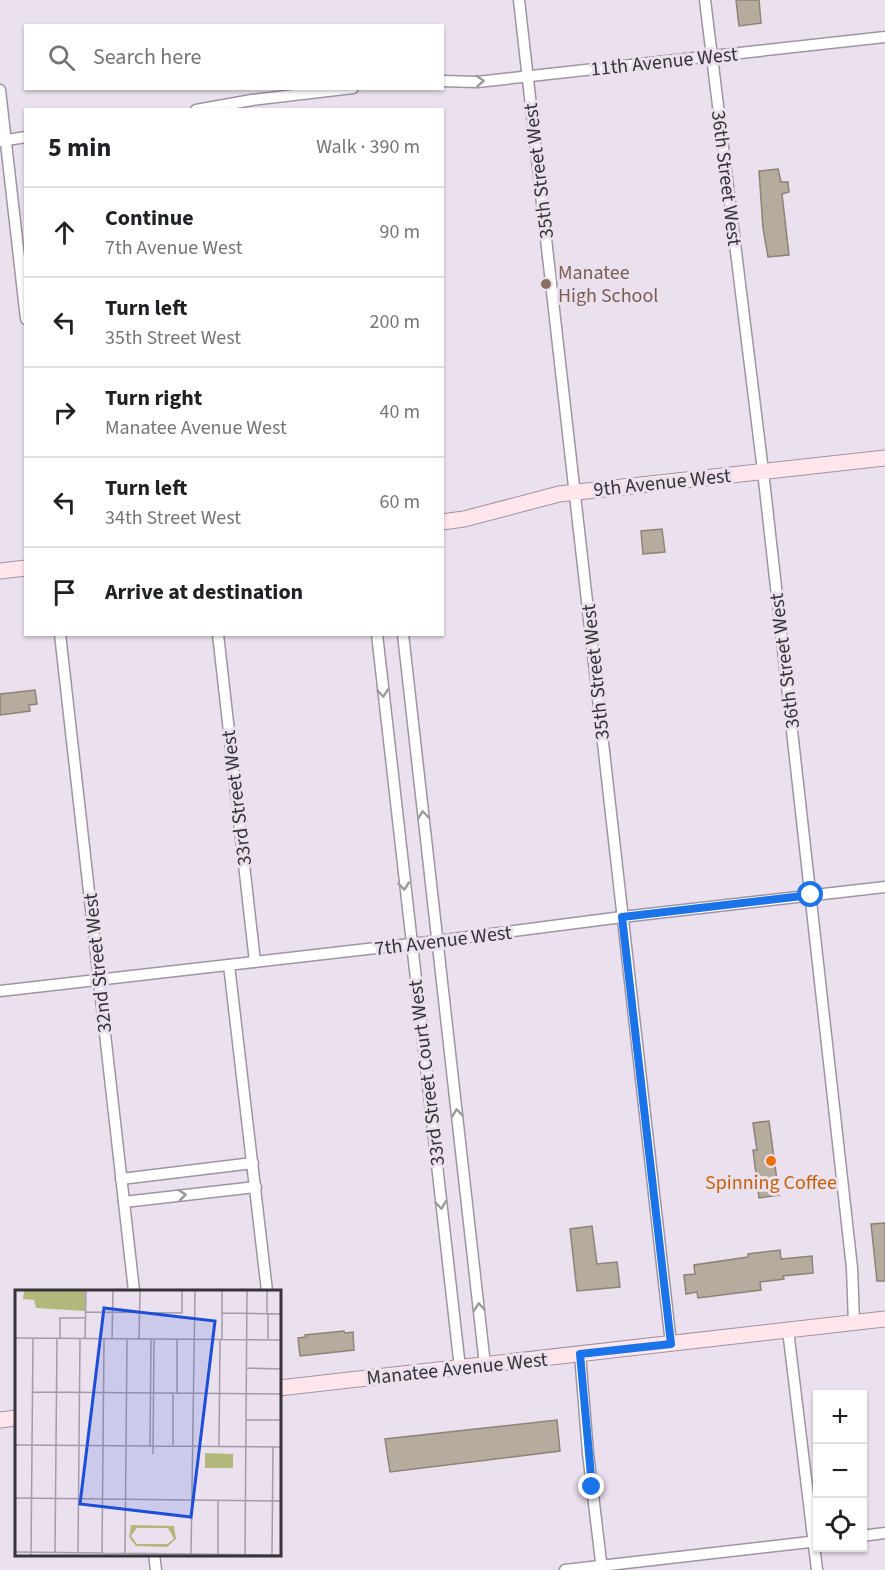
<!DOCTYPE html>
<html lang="en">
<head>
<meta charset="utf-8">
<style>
	:root { --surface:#fff; --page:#f6f6f6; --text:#202124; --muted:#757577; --line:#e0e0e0 }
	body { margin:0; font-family:"Source Sans 3",sans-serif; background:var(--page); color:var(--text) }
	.controls { position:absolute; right:18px; bottom:18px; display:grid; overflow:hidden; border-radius:0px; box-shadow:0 2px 4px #0004 }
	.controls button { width:54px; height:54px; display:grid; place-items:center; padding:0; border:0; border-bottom:2px solid var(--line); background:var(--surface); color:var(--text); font:30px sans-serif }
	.stop { position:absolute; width:18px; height:18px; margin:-14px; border:4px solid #1a73e8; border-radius:50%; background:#fff }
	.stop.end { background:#1a73e8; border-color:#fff; box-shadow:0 2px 6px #0008 }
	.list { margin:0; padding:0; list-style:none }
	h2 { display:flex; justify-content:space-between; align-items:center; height:78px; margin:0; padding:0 24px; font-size:26px }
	h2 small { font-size:20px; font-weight:400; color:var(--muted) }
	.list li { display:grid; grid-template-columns:39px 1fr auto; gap:18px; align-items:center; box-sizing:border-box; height:90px; padding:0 24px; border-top:2px solid var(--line) }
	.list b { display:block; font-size:22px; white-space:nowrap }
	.list p { margin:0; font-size:20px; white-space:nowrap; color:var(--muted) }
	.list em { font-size:20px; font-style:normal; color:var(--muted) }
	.icon { flex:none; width:33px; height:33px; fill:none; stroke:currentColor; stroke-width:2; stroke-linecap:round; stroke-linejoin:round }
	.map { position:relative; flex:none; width:885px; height:1570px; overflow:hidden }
	.search { position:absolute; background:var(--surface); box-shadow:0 2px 4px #0004; left:24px; top:24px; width:420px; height:66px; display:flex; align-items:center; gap:15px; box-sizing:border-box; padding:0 21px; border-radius:0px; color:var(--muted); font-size:22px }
	.panel { position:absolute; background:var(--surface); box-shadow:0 2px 4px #0004; left:24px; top:108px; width:420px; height:528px; border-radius:0px }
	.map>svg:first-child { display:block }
	.building { fill:#b6ac9e; stroke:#8d8376; stroke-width:1.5 }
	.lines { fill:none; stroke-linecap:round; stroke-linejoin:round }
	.street-casing { stroke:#9f94a2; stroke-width:13 }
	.secondary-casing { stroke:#9f94a2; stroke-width:17 }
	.street { stroke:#fff; stroke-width:10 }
	.secondary { stroke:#fee6ec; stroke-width:15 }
	.oneway { stroke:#9b999c }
	.route { stroke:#1a73e8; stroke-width:8 }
	.education-dot { fill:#8d6e63; stroke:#ebe0ee; stroke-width:2 }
	.food-dot { fill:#e8710a; stroke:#ebe0ee; stroke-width:2 }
	.labels { text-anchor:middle; stroke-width:6; stroke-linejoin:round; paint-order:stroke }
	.street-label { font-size:20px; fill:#373339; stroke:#ebe0ee }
	.education-label { font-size:20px; fill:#785e54; stroke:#ebe0ee; text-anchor:start }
	.food-label { font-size:20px; fill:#c56008; stroke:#ebe0ee }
	.inset-road { fill:none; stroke:#a39ba6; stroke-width:1.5 }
	.view { fill:#1d4ed8; fill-opacity:0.15; stroke:#1d4ed8; stroke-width:3 }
	.inset-edge { fill:none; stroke:#373339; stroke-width:3 }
</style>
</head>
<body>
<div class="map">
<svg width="885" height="1570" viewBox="0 0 885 1570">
	<rect width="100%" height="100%" fill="#ebe0ee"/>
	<g class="building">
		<polygon points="736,0 759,0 761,23 739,26"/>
		<polygon points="778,169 781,182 788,182 789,192 782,194 789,255 768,257 763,228 759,171"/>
		<polygon points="662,529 665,552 643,554 641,531"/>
		<polygon points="35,690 37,704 29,705 30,711 0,715 0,694"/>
		<polygon points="769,1121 779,1195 759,1198 753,1150 757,1150 753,1123"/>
		<polygon points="885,1223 885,1281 877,1281 871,1224"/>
		<polygon points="592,1226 597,1264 617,1262 620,1287 577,1291 570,1229"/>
		<polygon points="780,1250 781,1259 812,1256 813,1273 783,1276 784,1279 760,1282 761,1290 698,1298 697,1292 686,1294 684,1275 695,1274 694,1265 748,1257 748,1254"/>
		<polygon points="344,1331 345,1333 353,1332 354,1350 300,1356 298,1338 306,1337 305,1335"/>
		<polygon points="557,1420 560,1451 390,1472 385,1439"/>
	</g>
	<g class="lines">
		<g class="street-casing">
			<g id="street">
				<polyline points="519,0 671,1344"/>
				<polyline points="705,0 763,471 852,1268 854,1323"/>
				<polyline points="442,81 477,82 885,37"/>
				<polyline points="0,90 26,319"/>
				<polyline points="196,110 252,100 353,88"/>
				<polyline points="0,141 26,137"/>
				<polyline points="60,634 134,1291"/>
				<polyline points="218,634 255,962"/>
				<polyline points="377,634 460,1368"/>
				<polyline points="403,634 485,1365"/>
				<polyline points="229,965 267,1291"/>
				<polyline points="0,991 437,941 622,917 885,887"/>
				<polyline points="121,1179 253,1163"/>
				<polyline points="124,1202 256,1187"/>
				<polyline points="788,1330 817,1570"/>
				<polyline points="580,1354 588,1453 602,1570"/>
				<polyline points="862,1536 885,1533"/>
				<polyline points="154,1554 156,1570"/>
				<polyline points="565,1570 818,1541"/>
			</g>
		</g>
		<g class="secondary-casing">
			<g id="secondary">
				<polyline points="442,522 464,519 559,494 885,458"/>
				<polyline points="0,571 26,568"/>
				<polyline points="279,1388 885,1319"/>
				<polyline points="0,1420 16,1418"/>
			</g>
		</g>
		<use href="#street" class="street"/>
		<use href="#secondary" class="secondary"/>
	</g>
	<defs><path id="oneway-chevron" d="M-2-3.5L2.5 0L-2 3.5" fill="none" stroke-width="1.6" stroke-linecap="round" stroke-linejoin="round" transform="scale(1.5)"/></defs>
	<g class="oneway">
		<use href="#oneway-chevron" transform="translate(480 81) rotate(-4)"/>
		<use href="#oneway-chevron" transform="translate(383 693) rotate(84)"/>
		<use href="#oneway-chevron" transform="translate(423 815) rotate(-96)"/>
		<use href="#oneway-chevron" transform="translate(404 886) rotate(84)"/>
		<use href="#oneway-chevron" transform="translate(457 1113) rotate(-96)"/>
		<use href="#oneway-chevron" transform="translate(182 1195) rotate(-6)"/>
		<use href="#oneway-chevron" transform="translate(441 1205) rotate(83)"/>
		<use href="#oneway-chevron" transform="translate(479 1307) rotate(-96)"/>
	</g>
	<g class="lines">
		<polyline class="route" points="592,1487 580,1354 671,1344 622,917 811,895"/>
	</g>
	<circle class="education-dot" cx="546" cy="284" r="6"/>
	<circle class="food-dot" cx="771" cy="1161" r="6"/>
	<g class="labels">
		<g class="street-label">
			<text transform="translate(664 61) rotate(-6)" y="7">11th Avenue West</text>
			<text transform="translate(538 171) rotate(-97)" y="7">35th Street West</text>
			<text transform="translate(727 178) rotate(83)" y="7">36th Street West</text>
			<text transform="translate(662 482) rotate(-6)" y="7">9th Avenue West</text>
			<text transform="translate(784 661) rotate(-97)" y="7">36th Street West</text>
			<text transform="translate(595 672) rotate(-96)" y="7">35th Street West</text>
			<text transform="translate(236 798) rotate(-97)" y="7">33rd Street West</text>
			<text transform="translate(443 940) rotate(-7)" y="7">7th Avenue West</text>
			<text transform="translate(97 963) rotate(-96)" y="7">32nd Street West</text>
			<text transform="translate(426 1073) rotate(-97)" y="7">33rd Street Court West</text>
			<text transform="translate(457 1368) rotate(-6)" y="7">Manatee Avenue West</text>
		</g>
		<g class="education-label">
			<text x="558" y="279">Manatee<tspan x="558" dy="23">High School</tspan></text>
		</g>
		<g class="food-label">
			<text x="771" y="1189">Spinning Coffee</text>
		</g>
	</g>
	<g transform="translate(15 1290)">
		<rect width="266" height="266" fill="#ebe0ee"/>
		<path d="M9 1H70V21L21 18 19 10 8 9ZM190 163 218 164V178H190ZM116 235 159 236 161 249 152 257 121 256 114 247ZM122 238H153L159 249 152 254H122L116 246Z" fill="#b2b87b" fill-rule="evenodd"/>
		<path class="inset-road" d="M252 1V23M71 22 167 23V1M207 23 266 24M253 24V49M0 48 266 50M45 49V28H70M70 49 71 1M97 49 98 1M124 49 125 1M207 50V1M232 78 266 79M18 102 266 104M162 103V50M231 130H266M0 155 266 157M158 155V103M135 156 136 49M204 156 205 50M138 164 139 49M0 208 266 211M0 262 266 265M40 262 42 49M63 262 65 49M87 263 89 49M110 263 112 49M203 264V210M16 265 18 48M176 265 180 1M230 265 232 1M257 265 258 157"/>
		<path class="view" d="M89 18 200 31 176 227 65 214Z"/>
		<rect width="266" height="266" class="inset-edge"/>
	</g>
</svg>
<div class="controls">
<button>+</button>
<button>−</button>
<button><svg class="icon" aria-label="locate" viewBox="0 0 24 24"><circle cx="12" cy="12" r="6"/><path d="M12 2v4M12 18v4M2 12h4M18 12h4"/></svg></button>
</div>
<div class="stop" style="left:811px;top:895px"></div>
<div class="stop end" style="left:592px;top:1487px"></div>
<div class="search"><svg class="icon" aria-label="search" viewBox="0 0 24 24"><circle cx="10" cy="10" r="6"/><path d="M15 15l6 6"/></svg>Search here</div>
<section class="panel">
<h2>5 min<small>Walk · 390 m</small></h2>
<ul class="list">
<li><svg class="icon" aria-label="ahead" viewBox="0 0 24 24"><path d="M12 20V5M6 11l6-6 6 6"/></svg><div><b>Continue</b><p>7th Avenue West</p></div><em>90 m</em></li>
<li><svg class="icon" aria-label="left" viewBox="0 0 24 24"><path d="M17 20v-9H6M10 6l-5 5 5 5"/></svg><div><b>Turn left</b><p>35th Street West</p></div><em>200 m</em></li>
<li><svg class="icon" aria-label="right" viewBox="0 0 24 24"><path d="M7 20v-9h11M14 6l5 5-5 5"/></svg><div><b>Turn right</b><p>Manatee Avenue West</p></div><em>40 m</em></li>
<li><svg class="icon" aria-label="left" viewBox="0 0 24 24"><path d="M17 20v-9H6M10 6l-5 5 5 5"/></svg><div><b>Turn left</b><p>34th Street West</p></div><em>60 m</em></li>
<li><svg class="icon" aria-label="arrive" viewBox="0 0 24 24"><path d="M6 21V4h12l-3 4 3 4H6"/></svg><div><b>Arrive at destination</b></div></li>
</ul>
</section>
</div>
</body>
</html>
